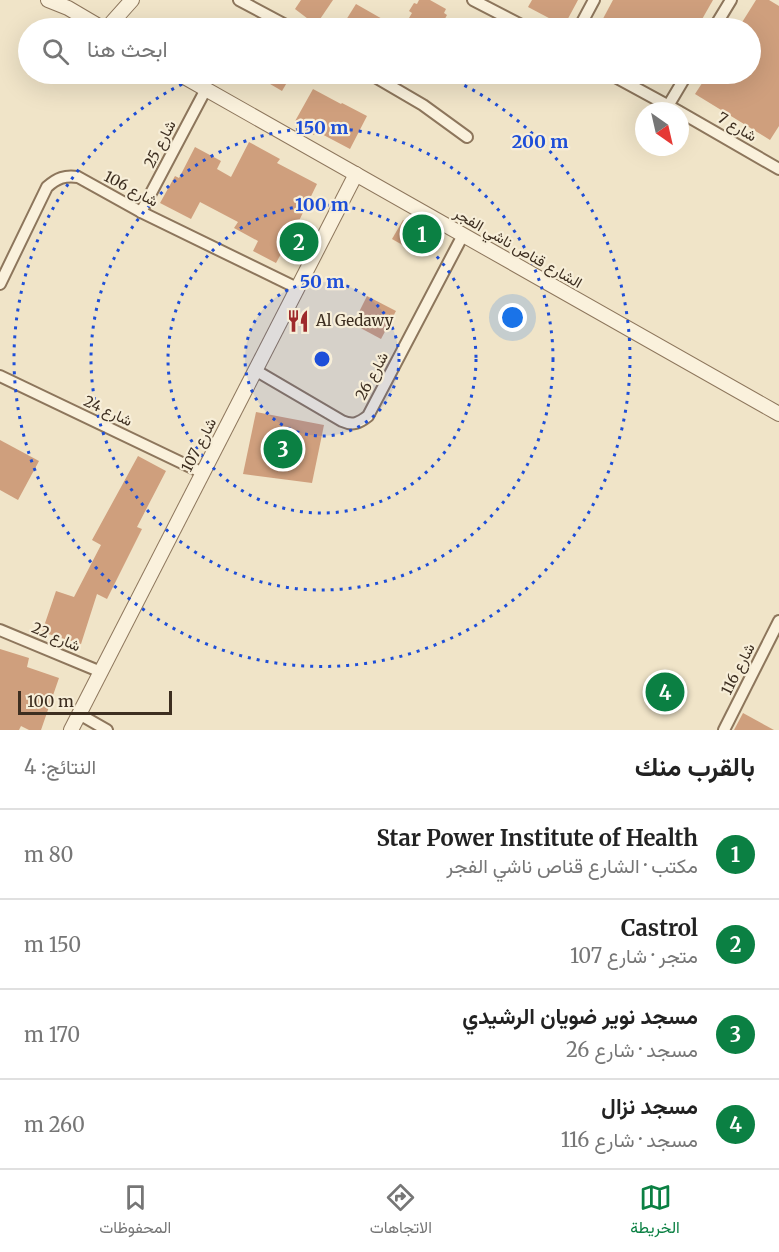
<!DOCTYPE html>
<html lang="ar">
<head>
<meta charset="utf-8">
<style>
	:root { --surface:#fff; --page:#f2f2f2; --text:#222; --muted:#767676; --line:#e0e0e0; --accent:#0b8043 }
	body { margin:0; font-family:Merriweather,Vazirmatn,serif; background:var(--page); color:var(--text); direction:rtl }
	.compass { position:absolute; left:635px; top:102px; width:54px; height:54px; border-radius:50%; background:var(--surface); box-shadow:0 6px 24px #0002; rotate:146deg }
	.scale { position:absolute; left:18px; bottom:15px; width:154px; box-sizing:border-box; padding-left:6px; border:3px solid #3d2e20; border-top:0; font-size:16px; line-height:21px; white-space:nowrap; color:#3d2e20; -webkit-text-stroke:4px #f7eed8; paint-order:stroke }
	.you { position:absolute; left:513px; top:318px; width:21px; height:21px; margin:-15px; border:4px solid #fff; border-radius:50%; background:#1a73e8; box-shadow:0 0 0 9px #1a73e833 }
	.badge { display:grid; place-items:center; width:39px; height:39px; border-radius:50%; background:var(--accent); color:#fff; font-size:20px; font-weight:700 }
	.pin { position:absolute; translate:-50% -50%; border:3px solid #fff; box-shadow:0 2px 6px #0006 }
	.list { margin:0; padding:0; list-style:none }
	h2 { display:flex; justify-content:space-between; align-items:center; height:78px; margin:0; padding:0 24px; font-size:26px }
	h2 small { font-size:20px; font-weight:400; color:var(--muted) }
	.list li { display:grid; grid-template-columns:39px 1fr auto; gap:18px; align-items:center; box-sizing:border-box; height:90px; padding:0 24px; border-top:2px solid var(--line) }
	.list b { display:block; font-size:22px; white-space:nowrap }
	.list p { margin:0; font-size:20px; white-space:nowrap; color:var(--muted) }
	.list em { font-size:20px; font-style:normal; color:var(--muted) }
	.icon { flex:none; width:33px; height:33px; fill:none; stroke:currentColor; stroke-width:2; stroke-linecap:round; stroke-linejoin:round }
	.map { position:relative; flex:none; width:779px; height:730px; overflow:hidden; direction:ltr }
	.search { position:absolute; background:var(--surface); box-shadow:0 6px 24px #0002; left:18px; right:18px; top:18px; height:66px; display:flex; align-items:center; gap:15px; box-sizing:border-box; padding:0 21px; border-radius:33px; color:var(--muted); font-size:22px }
	.sheet { height:438px; background:var(--surface) }
	nav { display:flex; justify-content:space-around; align-items:center; box-sizing:border-box; height:84px; border-top:2px solid var(--line); background:var(--surface); font-size:16px; color:var(--muted) }
	nav a { display:grid; justify-items:center; gap:3px }
	nav .on { color:var(--accent) }
	.map>svg:first-child { display:block }
	.building { fill:#cf9f7d }
	.lines { fill:none; stroke-linecap:round; stroke-linejoin:round }
	.minor-casing { stroke:#8d765c; stroke-width:14 }
	.tertiary-casing { stroke:#8d765c; stroke-width:16 }
	.minor { stroke:#faf1dc; stroke-width:10 }
	.tertiary { stroke:#faf1dc; stroke-width:14 }
	.ring { fill:none; stroke:#1d4ed8; stroke-width:3; stroke-dasharray:3 6 }
	.labels { text-anchor:middle; stroke-width:4.5; stroke-linejoin:round; paint-order:stroke }
	.street-label { font-size:15px; fill:#3d2e20; stroke:#f7eed8 }
	.poi-label { font-size:15px; fill:#3d2e20; stroke:#f7eed8; text-anchor:start }
	.centre { fill:#1d4ed8; stroke:#f7eed8; stroke-width:3 }
	.ring-label { font-size:18px; text-anchor:middle; font-weight:bold; fill:#1d4ed8; stroke:#f7eed8; stroke-width:4.5; stroke-linejoin:round; paint-order:stroke }
</style>
</head>
<body>
<div class="map">
<svg width="779" height="730" viewBox="0 0 779 730">
	<rect width="100%" height="100%" fill="#f0e4c8"/>
	<g class="building">
		<polygon points="301,0 333,0 316,25 295,9"/>
		<polygon points="419,0 430,0 446,9 444,13 447,15 440,28 403,28 412,13 409,11 414,3 417,4"/>
		<polygon points="532,0 578,0 564,26 528,7"/>
		<polygon points="613,0 713,0 697,28 598,28"/>
		<polygon points="756,0 769,0 779,6 779,126 770,140 695,94 708,74 750,74 750,28 741,24"/>
		<polygon points="356,4 398,28 341,28"/>
		<polygon points="253,74 292,74 282,91"/>
		<polygon points="313,89 341,104 342,103 367,116 350,149 316,131 314,135 294,123"/>
		<polygon points="249,142 280,159 277,163 317,184 294,231 307,239 300,251 287,243 276,263 253,251 258,241 234,228 238,222 200,202 191,219 160,203 175,176 179,178 195,147 221,161 217,169 231,177"/>
		<polygon points="403,220 431,236 420,255 392,239"/>
		<polygon points="367,296 396,311 381,339 353,324"/>
		<polygon points="256,412 324,425 312,483 243,474"/>
		<polygon points="0,440 39,461 18,500 0,490"/>
		<polygon points="138,456 166,471 137,527 142,529 107,599 97,594 81,644 42,632 56,591 74,597 101,545 92,540"/>
		<polygon points="0,649 29,658 27,667 59,678 41,730 29,730 21,726 19,730 0,730"/>
		<polygon points="662,676 679,682 668,709 653,703"/>
		<polygon points="743,713 774,730 734,730"/>
	</g>
	<g class="lines">
		<g class="minor-casing">
			<g id="minor">
				<polyline points="239,0 291,28"/>
				<polyline points="473,0 527,28"/>
				<polyline points="579,28 594,0"/>
				<polyline points="714,28 731,0"/>
				<polyline points="370,74 423,105 467,137"/>
				<polyline points="610,74 678,111"/>
				<polyline points="668,106 687,74"/>
				<polyline points="680,112 779,169"/>
				<polyline points="141,212 206,89"/>
				<path d="M0 284 47 187C57 178 65 175 78 177L141 212 297 288"/>
				<path d="M255 370 342 421C353 426 359 423 368 416L463 235"/>
				<polyline points="0,376 203,473"/>
				<polyline points="0,630 101,672"/>
				<polyline points="79,714 107,730"/>
				<polyline points="724,730 779,621"/>
			</g>
		</g>
		<g class="tertiary-casing">
			<g id="tertiary">
				<polyline points="48,0 68,8 102,28"/>
				<polyline points="107,28 132,0"/>
				<polyline points="179,74 779,414"/>
				<polyline points="71,730 356,174"/>
			</g>
		</g>
		<use href="#minor" class="minor"/>
		<use href="#tertiary" class="tertiary"/>
	</g>
	<circle cx="322" cy="359" r="77" fill="#1d4ed8" fill-opacity=".12"/>
	<g class="ring">
		<circle cx="322" cy="359" r="77"/>
		<circle cx="322" cy="359" r="154"/>
		<circle cx="322" cy="359" r="231"/>
		<path d="M440 74A308 308 0 1 1 204 74"/>
	</g>
	<defs>
		<g id="restaurant-bare" transform="scale(1.8)"><path d="M-5-6h1v4h1v-4h1v4h1v-4h1v5L-1.5 .5V6h-2V.5L-5-1ZM5-6V6H3V1.5H1.5Q1.5-4 5-6Z" fill="#9e2a2b" stroke="#f7eed8" stroke-width="2.5" paint-order="stroke"/></g>
	</defs>
	<g fill-rule="evenodd">
		<use href="#restaurant-bare" x="298" y="321"/>
	</g>
	<g class="labels">
		<g class="street-label">
			<text transform="translate(737 127) rotate(30)" y="5">شارع 7</text>
			<text transform="translate(160 144) rotate(-63)" y="5">شارع 25</text>
			<text transform="translate(131 189) rotate(28)" y="5">شارع 106</text>
			<text transform="translate(518 248) rotate(30)" y="5">الشارع قناص ناشي الفجر</text>
			<text transform="translate(372 376) rotate(-62)" y="5">شارع 26</text>
			<text transform="translate(108 411) rotate(25)" y="5">شارع 24</text>
			<text transform="translate(199 445) rotate(-63)" y="5">شارع 107</text>
			<text transform="translate(56 637) rotate(23)" y="5">شارع 22</text>
			<text transform="translate(738 669) rotate(-63)" y="5">شارع 116</text>
		</g>
		<g class="poi-label">
			<text x="316" y="326">Al Gedawy</text>
		</g>
	</g>
	<circle cx="322" cy="359" r="9" class="centre"/>
	<g class="ring-label">
		<text x="322" y="134">150 m</text>
		<text x="540" y="148">200 m</text>
		<text x="322" y="211">100 m</text>
		<text x="322" y="288">50 m</text>
	</g>
</svg>
<svg class="compass" viewBox="-18 -18 36 36"><path d="M0-13l5 13h-10z" fill="#e53935"/><path d="M0 13l5-13h-10z" fill="#767676"/></svg>
<div class="scale">100 m</div>
<div class="you"></div>
<div class="pin badge" style="left:422px;top:234px">1</div>
<div class="pin badge" style="left:299px;top:242px">2</div>
<div class="pin badge" style="left:283px;top:449px">3</div>
<div class="pin badge" style="left:665px;top:692px">4</div>
<div class="search"><svg class="icon" aria-label="search" viewBox="0 0 24 24"><circle cx="10" cy="10" r="6"/><path d="M15 15l6 6"/></svg>ابحث هنا</div>
</div>
<section class="sheet">
<h2>بالقرب منك<small>النتائج: 4</small></h2>
<ul class="list">
<li><span class="badge">1</span><div><b>Star Power Institute of Health</b><p>مكتب · الشارع قناص ناشي الفجر</p></div><em>80 m</em></li>
<li><span class="badge">2</span><div><b>Castrol</b><p>متجر · شارع 107</p></div><em>150 m</em></li>
<li><span class="badge">3</span><div><b>مسجد نوير ضويان الرشيدي</b><p>مسجد · شارع 26</p></div><em>170 m</em></li>
<li><span class="badge">4</span><div><b>مسجد نزال</b><p>مسجد · شارع 116</p></div><em>260 m</em></li>
</ul>
</section>
<nav>
<a class="on"><svg class="icon" aria-label="map" viewBox="0 0 24 24"><path d="M3 6l6-2 6 2 6-2v14l-6 2-6-2-6 2zM9 4v14M15 6v14"/></svg>الخريطة</a>
<a><svg class="icon" aria-label="directions" viewBox="0 0 24 24"><path d="M12 3l9 9-9 9-9-9zM9 14v-3h6M13 9l2 2-2 2"/></svg>الاتجاهات</a>
<a><svg class="icon" aria-label="saved" viewBox="0 0 24 24"><path d="M7 4h10v16l-5-4-5 4z"/></svg>المحفوظات</a>
</nav>
</body>
</html>
